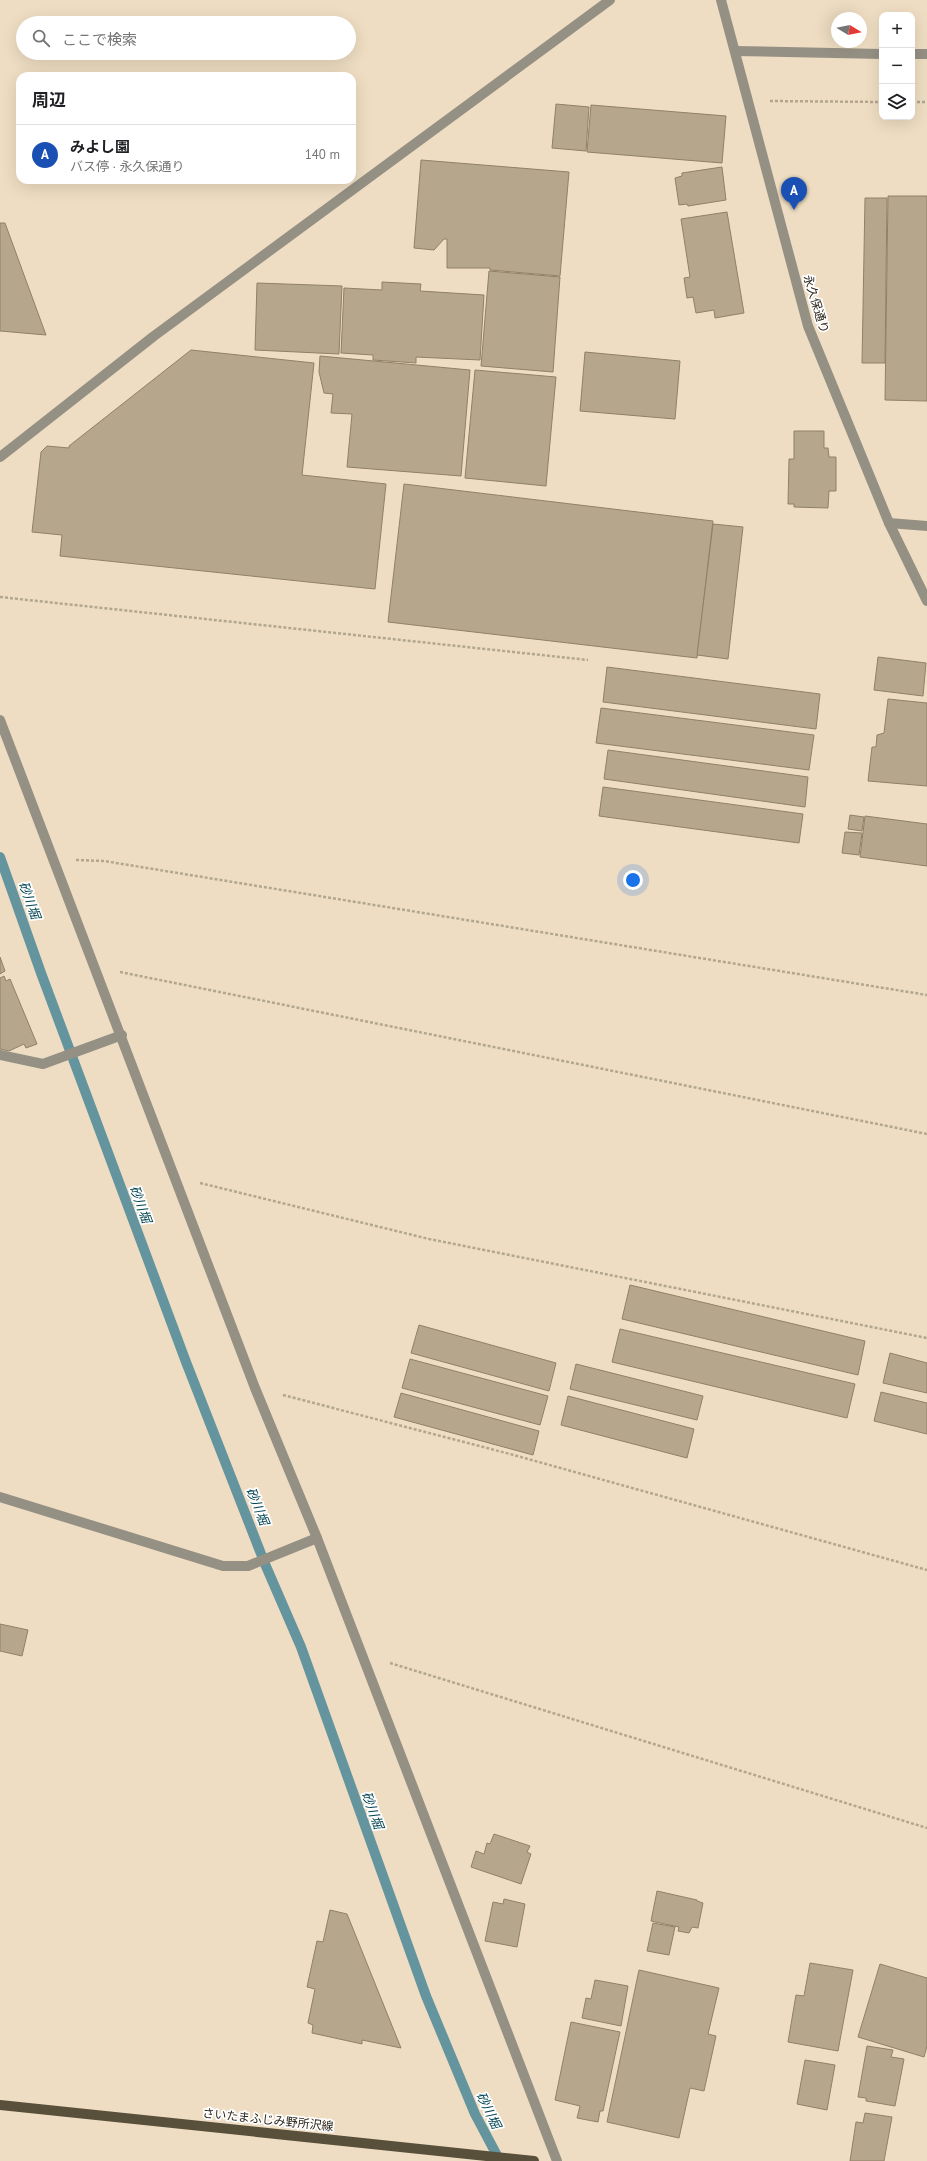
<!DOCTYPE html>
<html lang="ja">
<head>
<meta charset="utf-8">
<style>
	:root { --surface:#fff; --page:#f2f2f2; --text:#202124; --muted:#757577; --line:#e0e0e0; --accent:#236e75 }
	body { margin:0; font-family:"PT Sans","Noto Sans JP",sans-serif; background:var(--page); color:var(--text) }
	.controls { position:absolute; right:12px; top:12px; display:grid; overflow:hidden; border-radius:8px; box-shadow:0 4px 16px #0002 }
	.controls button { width:36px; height:36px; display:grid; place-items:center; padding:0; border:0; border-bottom:1px solid var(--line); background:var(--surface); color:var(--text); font:20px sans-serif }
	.compass { position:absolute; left:831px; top:12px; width:36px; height:36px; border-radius:50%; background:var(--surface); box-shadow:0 4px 16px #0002; rotate:100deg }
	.you { position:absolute; left:633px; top:880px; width:14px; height:14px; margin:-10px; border:3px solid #fff; border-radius:50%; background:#1a73e8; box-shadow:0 0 0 6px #1a73e833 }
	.badge { display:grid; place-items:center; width:26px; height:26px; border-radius:50%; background:var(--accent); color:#fff; font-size:13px; font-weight:700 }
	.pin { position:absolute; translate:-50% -33px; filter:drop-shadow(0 1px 2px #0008) }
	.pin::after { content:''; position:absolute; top:21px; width:14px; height:12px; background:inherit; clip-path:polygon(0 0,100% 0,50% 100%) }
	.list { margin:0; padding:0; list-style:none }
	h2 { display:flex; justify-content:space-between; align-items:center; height:52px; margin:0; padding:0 16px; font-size:17px }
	h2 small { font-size:13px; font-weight:400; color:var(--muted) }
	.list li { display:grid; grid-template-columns:26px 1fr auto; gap:12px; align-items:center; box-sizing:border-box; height:60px; padding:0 16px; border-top:1px solid var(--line) }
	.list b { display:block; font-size:15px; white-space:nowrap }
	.list p { margin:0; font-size:13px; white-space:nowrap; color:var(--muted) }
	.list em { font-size:13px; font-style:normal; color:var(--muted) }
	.icon { flex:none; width:22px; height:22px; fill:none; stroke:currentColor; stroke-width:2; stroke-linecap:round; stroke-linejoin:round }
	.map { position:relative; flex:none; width:927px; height:2161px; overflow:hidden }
	.search { position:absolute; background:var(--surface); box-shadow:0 4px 16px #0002; left:16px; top:16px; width:340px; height:44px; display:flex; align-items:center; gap:10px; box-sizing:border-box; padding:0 14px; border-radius:22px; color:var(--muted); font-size:15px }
	.panel { position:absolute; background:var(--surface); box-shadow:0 4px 16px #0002; left:16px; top:72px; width:340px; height:112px; border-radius:12px }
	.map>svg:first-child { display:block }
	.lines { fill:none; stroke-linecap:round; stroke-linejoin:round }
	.stream { stroke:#64949d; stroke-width:10 }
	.building { fill:#b6a68c; stroke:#908067 }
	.path { stroke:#b3a690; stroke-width:2.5; stroke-dasharray:3 2; stroke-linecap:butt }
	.service { stroke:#959084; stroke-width:10 }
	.minor { stroke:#959084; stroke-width:10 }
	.tertiary { stroke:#959084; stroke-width:10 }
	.primary { stroke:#58503a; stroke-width:10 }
	.labels { text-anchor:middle; stroke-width:3.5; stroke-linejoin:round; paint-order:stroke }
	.street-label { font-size:12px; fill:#2d271c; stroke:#fff }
	.water-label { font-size:13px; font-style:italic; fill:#024552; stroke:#fff }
</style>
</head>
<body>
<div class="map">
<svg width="927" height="2161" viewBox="0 0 927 2161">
	<rect width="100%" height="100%" fill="#eeddc2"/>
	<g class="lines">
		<polyline class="stream" points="0,857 41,973 186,1362 265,1564 301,1647 426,1996 475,2114 500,2161"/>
	</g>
	<g class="building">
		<polygon points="556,104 589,107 586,151 552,148"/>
		<polygon points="591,105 726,116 722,163 587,152"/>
		<polygon points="421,160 569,172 560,276 490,270 490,268 447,268 447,239 444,239 434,250 414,248"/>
		<polygon points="722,167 726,200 688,206 687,204 679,205 675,178 682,176 682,173"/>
		<polygon points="888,196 927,196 927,401 885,400"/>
		<polygon points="865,198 887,198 885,363 862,363"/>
		<polygon points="727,212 744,313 715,318 714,310 696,313 693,297 687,298 684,278 690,277 681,219"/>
		<polygon points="0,223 5,223 46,335 0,331"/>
		<polygon points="489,271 560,277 553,372 481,366"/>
		<polygon points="382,282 421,284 420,291 484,295 480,360 416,357 416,363 373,360 373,355 341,353 344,288 382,290"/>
		<polygon points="257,283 342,286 339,354 255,350"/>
		<polygon points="191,350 314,363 302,475 386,484 375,589 60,556 62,535 32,532 41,452 47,446 69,448 69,446"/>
		<polygon points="585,352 680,361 675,419 580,411"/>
		<polygon points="320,356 470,370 461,476 347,467 352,414 331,413 333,394 324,393 319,372"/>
		<polygon points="475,370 556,377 546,486 465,478"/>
		<polygon points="794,431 824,431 824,448 828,448 829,457 836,457 836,491 829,491 828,508 794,507 794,504 788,504 789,459 794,459"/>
		<polygon points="404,484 713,521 697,658 388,622"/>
		<polygon points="713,524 743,527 728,659 697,655"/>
		<polygon points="878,657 926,663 923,696 874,690"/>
		<polygon points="607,667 820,694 816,729 603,702"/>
		<polygon points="888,699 927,703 927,786 868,781 872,747 876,747 877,735 884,733"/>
		<polygon points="601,708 814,735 809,770 596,743"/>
		<polygon points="608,750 808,777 805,807 604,779"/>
		<polygon points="603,787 803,814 799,843 599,816"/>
		<polygon points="850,815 864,817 862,831 848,829"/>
		<polygon points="865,816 927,824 927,866 860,857"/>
		<polygon points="845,832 862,833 859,855 842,853"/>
		<polygon points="0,957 5,971 0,974"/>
		<polygon points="4,976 6,981 10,979 37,1044 26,1048 24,1044 9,1051 0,1049 0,978"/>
		<polygon points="630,1285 865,1341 858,1375 622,1319"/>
		<polygon points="419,1325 556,1363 549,1391 411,1353"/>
		<polygon points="620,1329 855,1384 847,1418 612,1362"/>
		<polygon points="890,1353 927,1363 927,1393 883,1383"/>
		<polygon points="410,1359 548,1396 540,1425 402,1388"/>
		<polygon points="576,1364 703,1396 697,1420 570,1389"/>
		<polygon points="881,1392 927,1403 927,1434 874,1421"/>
		<polygon points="401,1393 539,1431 533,1455 394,1417"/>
		<polygon points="568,1396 694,1429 687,1458 561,1425"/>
		<polygon points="0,1624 28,1630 22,1656 0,1651"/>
		<polygon points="494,1834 530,1846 527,1852 531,1854 521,1884 471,1867 476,1851 484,1854 487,1843 490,1844"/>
		<polygon points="657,1891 697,1900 697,1901 703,1903 698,1928 692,1927 689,1933 678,1931 679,1927 651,1921"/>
		<polygon points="504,1899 525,1904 517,1947 485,1941 493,1902 503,1904"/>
		<polygon points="330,1910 347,1914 401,2048 362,2040 362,2044 312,2033 313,2025 308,2023 315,1989 307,1987 317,1941 323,1942"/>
		<polygon points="653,1923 675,1927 669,1955 647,1951"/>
		<polygon points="810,1963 853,1970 838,2051 788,2042 796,1995 804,1996"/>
		<polygon points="880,1964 927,1978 927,2046 924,2057 858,2037"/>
		<polygon points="639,1970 719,1988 708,2034 716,2036 704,2091 690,2088 679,2138 607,2122"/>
		<polygon points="595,1980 628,1986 621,2026 582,2018 586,1998 591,1999"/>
		<polygon points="571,2022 620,2032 603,2111 600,2111 598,2122 577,2118 580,2106 555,2100"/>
		<polygon points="867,2046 893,2050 891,2057 904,2059 895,2106 866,2101 866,2098 858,2097"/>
		<polygon points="805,2060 835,2065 827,2110 797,2104"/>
		<polygon points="865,2113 892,2117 884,2161 850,2161 856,2122 863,2123"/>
	</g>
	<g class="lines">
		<g class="path">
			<polyline points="770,101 882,102"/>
			<polyline points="912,102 927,102"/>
			<polyline points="0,597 588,660"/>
			<polyline points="76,860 104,861 927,995"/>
			<polyline points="120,972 927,1134"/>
			<polyline points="200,1183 429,1239 927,1338"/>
			<polyline points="283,1395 510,1454 927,1570"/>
			<polyline points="390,1663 927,1828"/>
		</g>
		<g class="service">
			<polyline points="735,51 882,54"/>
			<polyline points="912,54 927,54"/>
			<polyline points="889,523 927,526"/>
		</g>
		<g class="minor">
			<polyline points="0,457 154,336 610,0"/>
			<polyline points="0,720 255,1388 317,1538 557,2161"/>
			<polyline points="0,1055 43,1064 122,1035"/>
			<polyline points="0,1497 223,1566 248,1566 317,1538"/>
		</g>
		<polyline class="tertiary" points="721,0 808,326 889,523 927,601"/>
		<polyline class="primary" points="0,2105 534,2161"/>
	</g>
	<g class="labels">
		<g class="street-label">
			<text transform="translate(816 304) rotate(73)" y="4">永久保通り</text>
			<text transform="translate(268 2120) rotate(6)" y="4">さいたまふじみ野所沢線</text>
		</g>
		<g class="water-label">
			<text transform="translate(30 900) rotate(70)" y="5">砂川堀</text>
			<text transform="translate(141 1204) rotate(70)" y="5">砂川堀</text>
			<text transform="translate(258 1506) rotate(68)" y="5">砂川堀</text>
			<text transform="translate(373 1810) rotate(70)" y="5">砂川堀</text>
			<text transform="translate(489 2110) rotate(64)" y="5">砂川堀</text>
		</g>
	</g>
</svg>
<div class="controls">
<button>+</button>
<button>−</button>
<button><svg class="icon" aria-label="layers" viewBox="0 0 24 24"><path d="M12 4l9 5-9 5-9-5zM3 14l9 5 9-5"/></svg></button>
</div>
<svg class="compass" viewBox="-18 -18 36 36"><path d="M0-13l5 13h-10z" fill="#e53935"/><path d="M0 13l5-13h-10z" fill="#757577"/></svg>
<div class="you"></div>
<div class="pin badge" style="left:794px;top:210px;background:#1a4fb4">A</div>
<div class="search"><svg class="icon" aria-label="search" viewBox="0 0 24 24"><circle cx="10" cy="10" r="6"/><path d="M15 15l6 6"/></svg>ここで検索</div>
<section class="panel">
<h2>周辺<small></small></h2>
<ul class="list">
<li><span class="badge" style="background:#1a4fb4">A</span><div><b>みよし園</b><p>バス停 · 永久保通り</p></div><em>140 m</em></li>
</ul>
</section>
</div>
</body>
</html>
